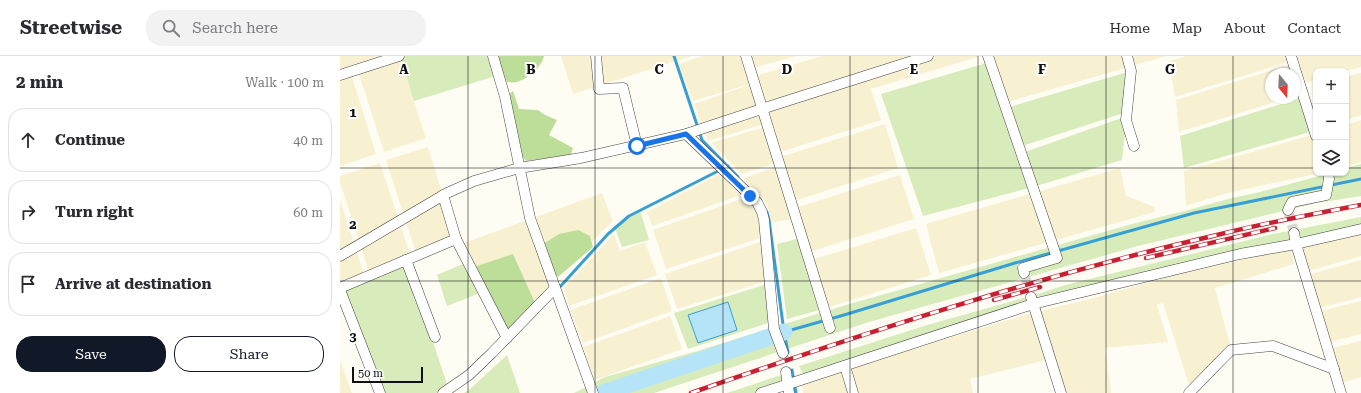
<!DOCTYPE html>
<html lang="en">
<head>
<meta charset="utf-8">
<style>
	:root { --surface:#fff; --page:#f2f2f3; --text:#2b2b33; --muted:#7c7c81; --line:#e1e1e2; --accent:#111827 }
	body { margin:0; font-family:"Roboto Serif",serif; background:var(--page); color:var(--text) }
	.controls { position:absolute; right:12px; top:12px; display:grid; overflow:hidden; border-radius:8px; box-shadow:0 1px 3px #0004 }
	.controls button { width:36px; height:36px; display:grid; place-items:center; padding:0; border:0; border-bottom:1px solid var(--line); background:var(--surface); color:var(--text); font:20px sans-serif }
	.compass { position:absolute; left:925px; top:12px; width:36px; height:36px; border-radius:50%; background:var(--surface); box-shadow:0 1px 3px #0004; rotate:162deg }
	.scale { position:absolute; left:12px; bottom:10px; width:71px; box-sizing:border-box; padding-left:4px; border:2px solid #101010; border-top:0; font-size:11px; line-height:14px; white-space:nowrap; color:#101010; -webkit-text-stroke:3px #fff; paint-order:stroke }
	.stop { position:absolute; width:12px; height:12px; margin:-9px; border:3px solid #1a73e8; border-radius:50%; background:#fff }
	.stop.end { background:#1a73e8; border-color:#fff; box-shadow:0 1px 4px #0008 }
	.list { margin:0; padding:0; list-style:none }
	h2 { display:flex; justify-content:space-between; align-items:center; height:52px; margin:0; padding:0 16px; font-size:17px }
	h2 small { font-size:13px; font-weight:400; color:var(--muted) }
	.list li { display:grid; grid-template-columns:26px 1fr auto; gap:12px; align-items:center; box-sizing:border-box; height:64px; margin:0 8px 8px; padding:0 8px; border:1px solid var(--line); border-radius:16px }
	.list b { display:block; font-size:15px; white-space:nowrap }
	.list em { font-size:13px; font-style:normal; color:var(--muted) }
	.actions { display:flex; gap:8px; padding:12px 16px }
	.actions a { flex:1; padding:9px 0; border:1px solid var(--accent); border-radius:16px; text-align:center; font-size:14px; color:var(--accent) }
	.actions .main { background:var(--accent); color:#fff }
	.icon { flex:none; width:22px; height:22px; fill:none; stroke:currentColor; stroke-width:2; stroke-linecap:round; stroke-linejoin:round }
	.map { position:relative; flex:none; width:1021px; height:337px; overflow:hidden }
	header { display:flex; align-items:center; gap:24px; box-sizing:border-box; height:56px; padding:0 20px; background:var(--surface); border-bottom:1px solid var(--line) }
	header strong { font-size:19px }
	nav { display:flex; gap:22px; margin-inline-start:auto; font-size:14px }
	.search { width:280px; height:36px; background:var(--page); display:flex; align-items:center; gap:10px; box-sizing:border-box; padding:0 14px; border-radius:16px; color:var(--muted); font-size:15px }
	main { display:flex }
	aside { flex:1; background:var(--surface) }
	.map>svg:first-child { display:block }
	.farmland { fill:#f7f1d1 }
	.green { fill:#d7ecba }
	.forest { fill:#bcde98 }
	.water { fill:#b5e4f9; stroke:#389fd4 }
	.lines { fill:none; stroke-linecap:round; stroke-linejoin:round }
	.stream { stroke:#389fd4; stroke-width:3 }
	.river { stroke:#b5e4f9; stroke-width:17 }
	.minor-tunnel { stroke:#dbd9d1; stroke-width:10; stroke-dasharray:10 5; stroke-linecap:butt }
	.minor-casing { stroke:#434343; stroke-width:11 }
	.minor { stroke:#fff; stroke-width:10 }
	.rail-casing { stroke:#c82032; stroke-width:4.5 }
	.rail { stroke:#fff; stroke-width:3; stroke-dasharray:9; stroke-linecap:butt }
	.route { stroke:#1a73e8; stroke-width:5 }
	.grid { fill:none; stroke:#101010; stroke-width:1; stroke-opacity:0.55 }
	.grid-label { font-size:13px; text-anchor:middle; font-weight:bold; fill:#101010; stroke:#fff; stroke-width:4; stroke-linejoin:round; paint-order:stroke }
</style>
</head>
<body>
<header>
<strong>Streetwise</strong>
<div class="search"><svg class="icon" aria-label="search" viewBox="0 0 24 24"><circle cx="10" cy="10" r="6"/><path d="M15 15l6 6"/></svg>Search here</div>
<nav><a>Home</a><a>Map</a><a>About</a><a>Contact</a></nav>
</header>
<main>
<aside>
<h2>2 min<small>Walk · 100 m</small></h2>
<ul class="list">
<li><svg class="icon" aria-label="ahead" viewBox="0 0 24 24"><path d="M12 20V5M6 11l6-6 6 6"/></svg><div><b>Continue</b></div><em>40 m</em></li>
<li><svg class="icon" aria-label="right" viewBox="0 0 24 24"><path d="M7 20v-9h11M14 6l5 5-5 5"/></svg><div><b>Turn right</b></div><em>60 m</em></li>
<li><svg class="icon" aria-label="arrive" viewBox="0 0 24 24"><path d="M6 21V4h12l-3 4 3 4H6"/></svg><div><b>Arrive at destination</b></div></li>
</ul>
<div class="actions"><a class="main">Save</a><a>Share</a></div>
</aside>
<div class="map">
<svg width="1021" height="337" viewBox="0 0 1021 337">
	<rect width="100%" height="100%" fill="#fffcf3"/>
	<g class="farmland">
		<polygon points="0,0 44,0 0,14"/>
		<polygon points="221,0 352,0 233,38"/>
		<polygon points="363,0 404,0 413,27 353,45 339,8"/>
		<polygon points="406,0 456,0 410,13"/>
		<polygon points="482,0 641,0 531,33 541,64 434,98 435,107 402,118 371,87 425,71 424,68 368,85 354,48 414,27 412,21"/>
		<polygon points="648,0 827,0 664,47"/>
		<polygon points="846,0 946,0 948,6 835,41 829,5"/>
		<polygon points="957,0 1021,0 1021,11 1006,15 976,15 976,24 966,27"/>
		<polygon points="61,5 86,82 44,96 19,18"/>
		<polygon points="949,9 952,18 931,18 931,42 948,42 839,76 836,44"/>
		<polygon points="1021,17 1021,59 1006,64 1006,21"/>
		<polygon points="12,21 36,98 0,110 0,24"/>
		<polygon points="1021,64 1021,106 1006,111 1006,69"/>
		<polygon points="545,68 558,112 451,146 437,102"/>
		<polygon points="972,79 976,92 976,117 980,117 887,137 846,150 844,115"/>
		<polygon points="88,91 116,183 77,200 46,104"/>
		<polygon points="40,107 71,202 30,219 0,126 0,120"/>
		<polygon points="436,111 451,164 432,166 427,148 404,122"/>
		<polygon points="780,112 786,140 815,151 815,156 599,217 586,168"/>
		<polygon points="382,117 407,137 312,170 307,156"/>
		<polygon points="560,119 574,163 466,197 452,153"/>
		<polygon points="262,137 273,165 252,185 250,180 200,189 214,229 195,247 131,212 121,192 124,187"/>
		<polygon points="410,140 416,149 426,180 326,213 313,174"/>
		<polygon points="0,144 25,221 0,231"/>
		<polygon points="576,172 591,219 483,253 468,205"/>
		<polygon points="274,178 280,195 305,186 317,219 229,250 224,232"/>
		<polygon points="1021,178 1021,200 969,215 961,191"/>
		<polygon points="426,184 430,224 337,253 325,218"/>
		<polygon points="951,193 954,208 875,232 890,289 850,332 823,247 817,249 828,286 765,292 771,337 727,337 700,255 750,243 835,219"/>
		<polygon points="1021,204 1021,241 980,252 971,218"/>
		<polygon points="321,222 332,255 243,287 230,254"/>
		<polygon points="1021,245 1021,278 990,286 981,255"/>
		<polygon points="691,257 706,304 630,323 633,337 517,337 509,312"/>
		<polygon points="330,260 342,293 255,324 243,291"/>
		<polygon points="1021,285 1021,321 1002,327 992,292"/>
		<polygon points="0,304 12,337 0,337"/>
		<polygon points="503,315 509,337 463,337 462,329"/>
	</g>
	<g class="green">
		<polygon points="60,0 153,0 159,19 74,45"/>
		<polygon points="650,6 666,52 791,15 787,56 679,91 682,97 787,60 782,104 693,131 583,160 541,38"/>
		<polygon points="960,42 970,76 844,112 840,80"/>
		<polygon points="1021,108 1021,140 977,147 798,190 529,266 314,337 234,337 265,321 354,296 506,249 792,168 848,154 892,142 916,137 990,117 1006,117 1006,112"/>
		<polygon points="300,154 309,184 282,191 275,172"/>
		<polygon points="1021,161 1021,173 695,248 465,322 459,310 587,269 701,237 725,229 933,178"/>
		<polygon points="461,182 483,253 447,263 437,188"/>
		<polygon points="125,207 140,237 107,250 97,219"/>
		<polygon points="67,208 107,328 96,337 40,337 1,236"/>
		<polygon points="430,227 434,265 348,293 334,257"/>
		<polygon points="167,299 180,337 124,337 130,333"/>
		<polygon points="447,317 448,328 421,337 387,337"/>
	</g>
	<g class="forest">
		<path d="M154 0H204C202 11 187 23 177 26 174 27 170 26 167 26L161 12Z"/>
		<polygon points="173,35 179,53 198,54 205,59 217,64 209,79 233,92 231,99 186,105 174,89 165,41"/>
		<polygon points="238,174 250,180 253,191 218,221 204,202 200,190 219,178"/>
		<polygon points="173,198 195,247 165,278 131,212"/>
	</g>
	<polygon class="water" points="388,246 397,274 358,287 348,259"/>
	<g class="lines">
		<g class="stream">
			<polyline points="334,0 362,84 398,121"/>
			<polyline points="427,156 429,164 444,276 448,296"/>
			<polyline points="218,233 268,178 289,160 388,110"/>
			<polyline points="444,276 504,259 675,207 854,157 1021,123"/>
			<polyline points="452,314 456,337"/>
		</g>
		<polyline class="river" points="263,337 444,276"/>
		<g class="minor-tunnel">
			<polyline points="948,154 954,177"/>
			<polyline points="684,217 691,241"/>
			<polyline points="443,297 446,316"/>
		</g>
		<g class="minor-casing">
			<g id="minor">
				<polyline points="153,0 165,41 190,162 253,337"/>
				<polyline points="256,0 259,33 283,32 297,90"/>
				<polyline points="406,0 490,272"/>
				<polyline points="648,0 717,202 683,212 684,217"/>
				<polyline points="787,0 791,15 786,64 794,90"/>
				<polyline points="951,0 976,80"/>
				<polyline points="0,19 59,0"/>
				<polyline points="346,78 417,146 422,156 424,164 434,273 443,297"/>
				<polyline points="103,139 116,183 167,282"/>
				<polyline points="948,154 952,146 986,139 989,123 988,117"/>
				<polyline points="954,177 956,188 1001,337"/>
				<polyline points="0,200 107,137 134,125 179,112 241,102 346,78 434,49 588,0"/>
				<polyline points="66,204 95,281"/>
				<polyline points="0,232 116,183"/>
				<polyline points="0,234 40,337"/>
				<polyline points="691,241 721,337"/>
				<polyline points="505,310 513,337"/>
				<polyline points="446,316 449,337"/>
				<polyline points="103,337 129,319 152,297 215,232"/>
				<polyline points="421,337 693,248 900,198 956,188 1021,173"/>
				<polyline points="849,337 891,294 933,290 994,313"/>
			</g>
		</g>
		<use href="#minor" class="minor"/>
		<g class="rail-casing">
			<g id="rail">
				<polyline points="806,202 935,172"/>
				<polyline points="654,244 700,231"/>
				<path d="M351 337C524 277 699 220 877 179 925 167 973 158 1021 149"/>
			</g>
		</g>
		<use href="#rail" class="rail"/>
	</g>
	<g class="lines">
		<polyline class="route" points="297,90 346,78 410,140"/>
	</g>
	<path class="grid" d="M128 0V337M255 0V337M383 0V337M510 0V337M638 0V337M766 0V337M893 0V337M0 112H976M1006 112H1021M0 225H1021"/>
	<g class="grid-label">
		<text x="64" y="18">A</text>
		<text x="191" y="18">B</text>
		<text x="319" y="18">C</text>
		<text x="447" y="18">D</text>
		<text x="574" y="18">E</text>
		<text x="702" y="18">F</text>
		<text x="830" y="18">G</text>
		<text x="13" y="61">1</text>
		<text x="13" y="173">2</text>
		<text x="13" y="285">3</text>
	</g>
</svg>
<div class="controls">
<button>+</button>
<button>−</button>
<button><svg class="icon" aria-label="layers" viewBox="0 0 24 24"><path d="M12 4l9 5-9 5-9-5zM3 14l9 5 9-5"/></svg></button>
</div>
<svg class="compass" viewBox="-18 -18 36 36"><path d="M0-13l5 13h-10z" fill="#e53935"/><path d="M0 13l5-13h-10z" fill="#7c7c81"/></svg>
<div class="scale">50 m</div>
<div class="stop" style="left:297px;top:90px"></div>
<div class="stop end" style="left:410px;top:140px"></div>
</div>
</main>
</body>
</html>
